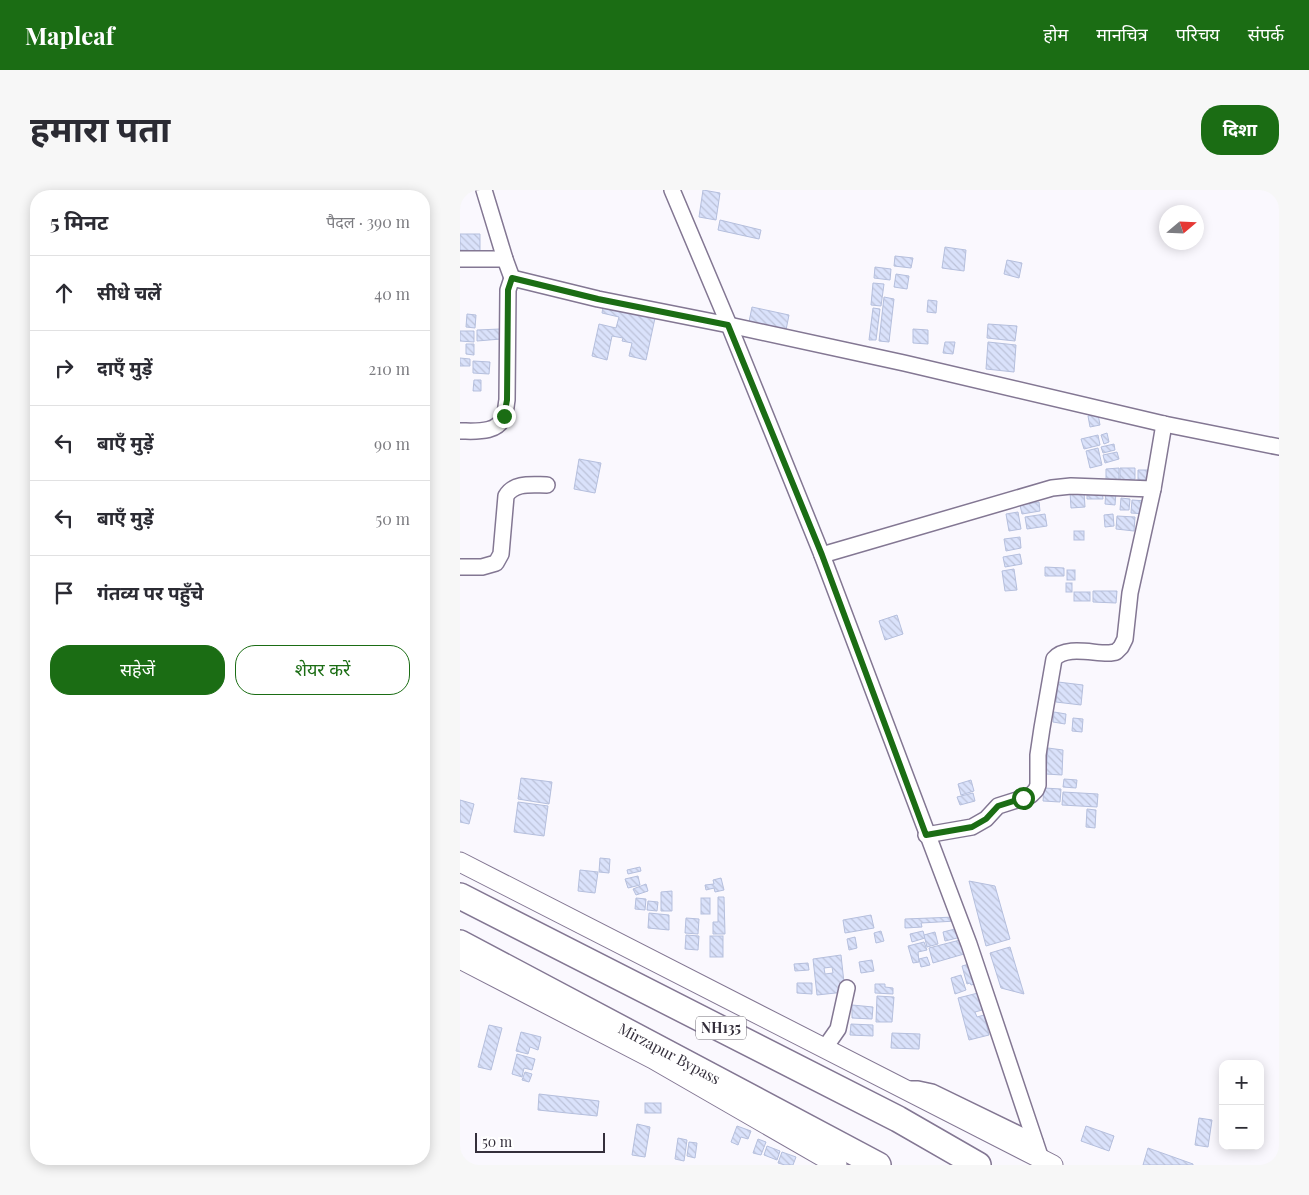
<!DOCTYPE html>
<html lang="hi">
<head>
<meta charset="utf-8">
<style>
	:root { --surface:#fff; --page:#f7f7f7; --text:#2b2b33; --muted:#7c7c81; --line:#e1e1e2; --accent:#1b6d14 }
	body { margin:0; font-family:"Playfair Display","Noto Sans Devanagari",serif; background:var(--page); color:var(--text) }
	.controls { position:absolute; right:15px; bottom:15px; display:grid; overflow:hidden; border-radius:10px; box-shadow:0 2px 12px #0003 }
	.controls button { width:45px; height:45px; display:grid; place-items:center; padding:0; border:0; border-bottom:1px solid var(--line); background:var(--surface); color:var(--text); font:25px sans-serif }
	.compass { position:absolute; left:699px; top:15px; width:45px; height:45px; border-radius:50%; background:var(--surface); box-shadow:0 2px 12px #0003; rotate:71deg }
	.scale { position:absolute; left:15px; bottom:12px; width:130px; box-sizing:border-box; padding-left:5px; border:2px solid #342f3b; border-top:0; font-size:14px; line-height:18px; white-space:nowrap; color:#342f3b; -webkit-text-stroke:4px #fff; paint-order:stroke }
	.stop { position:absolute; width:15px; height:15px; margin:-11px; border:4px solid #1b6d14; border-radius:50%; background:#fff }
	.stop.end { background:#1b6d14; border-color:#fff; box-shadow:0 1px 5px #0008 }
	.list { margin:0; padding:0; list-style:none }
	h2 { display:flex; justify-content:space-between; align-items:center; height:65px; margin:0; padding:0 20px; font-size:21px }
	h2 small { font-size:16px; font-weight:400; color:var(--muted) }
	.list li { display:grid; grid-template-columns:32px 1fr auto; gap:15px; align-items:center; box-sizing:border-box; height:75px; padding:0 20px; border-top:1px solid var(--line) }
	.list b { display:block; font-size:19px; white-space:nowrap }
	.list em { font-size:16px; font-style:normal; color:var(--muted) }
	.actions { display:flex; gap:10px; padding:15px 20px }
	.actions a { flex:1; padding:11px 0; border:1px solid var(--accent); border-radius:20px; text-align:center; font-size:18px; color:var(--accent) }
	.actions .main { background:var(--accent); color:#fff }
	.icon { flex:none; width:28px; height:28px; fill:none; stroke:currentColor; stroke-width:2; stroke-linecap:round; stroke-linejoin:round }
	.map { position:relative; flex:none; width:819px; height:975px; overflow:hidden; border-radius:20px }
	header { display:flex; align-items:center; gap:30px; box-sizing:border-box; height:70px; padding:0 25px; background:var(--accent); color:#fff }
	header strong { font-size:24px }
	nav { display:flex; gap:28px; margin-inline-start:auto; font-size:18px }
	.intro { display:flex; align-items:center; justify-content:space-between; box-sizing:border-box; height:120px; padding:0 30px }
	h1 { margin:0; font-size:35px }
	.button { padding:12px 22px; border-radius:20px; background:var(--accent); color:#fff; font-size:18px; font-weight:700 }
	main { display:flex; gap:30px; padding:0 30px }
	aside { flex:1; background:var(--surface); border-radius:20px; box-shadow:0 2px 12px #0003 }
	.map>svg:first-child { display:block }
	.building { fill:url(#building-back-hatch); stroke:#b5bfdd; fill-rule:evenodd }
	.lines { fill:none; stroke-linecap:round; stroke-linejoin:round }
	.minor-casing { stroke:#837793; stroke-width:18 }
	.tertiary-casing { stroke:#837793; stroke-width:21 }
	.trunk-casing { stroke:#837793; stroke-width:28 }
	.minor { stroke:#fff; stroke-width:15 }
	.tertiary { stroke:#fff; stroke-width:19 }
	.trunk { stroke:#fff; stroke-width:25 }
	.route { stroke:#1b6d14; stroke-width:6 }
	.labels { text-anchor:middle; stroke-width:4; stroke-linejoin:round; paint-order:stroke }
	.shield { fill:#fff; stroke:#716d76; stroke-width:1 }
	.shield-label { font-size:14px; font-weight:bold; fill:#342f3b }
	.street-label { font-size:15px; fill:#342f3b; stroke:#fff }
</style>
</head>
<body>
<header>
<strong>Mapleaf</strong>
<nav><a>होम</a><a>मानचित्र</a><a>परिचय</a><a>संपर्क</a></nav>
</header>
<div class="intro"><h1>हमारा पता</h1><a class="button">दिशा</a></div>
<main>
<aside>
<h2>5 मिनट<small>पैदल · 390 m</small></h2>
<ul class="list">
<li><svg class="icon" aria-label="ahead" viewBox="0 0 24 24"><path d="M12 20V5M6 11l6-6 6 6"/></svg><div><b>सीधे चलें</b></div><em>40 m</em></li>
<li><svg class="icon" aria-label="right" viewBox="0 0 24 24"><path d="M7 20v-9h11M14 6l5 5-5 5"/></svg><div><b>दाएँ मुड़ें</b></div><em>210 m</em></li>
<li><svg class="icon" aria-label="left" viewBox="0 0 24 24"><path d="M17 20v-9H6M10 6l-5 5 5 5"/></svg><div><b>बाएँ मुड़ें</b></div><em>90 m</em></li>
<li><svg class="icon" aria-label="left" viewBox="0 0 24 24"><path d="M17 20v-9H6M10 6l-5 5 5 5"/></svg><div><b>बाएँ मुड़ें</b></div><em>50 m</em></li>
<li><svg class="icon" aria-label="arrive" viewBox="0 0 24 24"><path d="M6 21V4h12l-3 4 3 4H6"/></svg><div><b>गंतव्य पर पहुँचे</b></div></li>
</ul>
<div class="actions"><a class="main">सहेजें</a><a>शेयर करें</a></div>
</aside>
<div class="map">
<svg width="819" height="975" viewBox="0 0 819 975">
	<defs>
		<pattern id="building-back-hatch" width="6" height="6" patternUnits="userSpaceOnUse" patternTransform="scale(1.25)"><rect width="6" height="6" fill="#dae2fb"/><path d="M-1 5l2 2M0 0l6 6M5-1l2 2" fill="none" stroke="#bcc2d8"/></pattern>
	</defs>
	<rect width="100%" height="100%" fill="#faf8fe"/>
	<g class="building">
		<polygon points="243,0 260,3 256,30 239,27"/>
		<polygon points="260,30 301,40 299,49 258,40"/>
		<polygon points="0,44 20,44 20,61 0,60"/>
		<polygon points="485,57 506,60 504,81 482,78"/>
		<polygon points="435,66 453,68 451,78 434,76"/>
		<polygon points="547,70 562,73 559,88 544,84"/>
		<polygon points="415,77 431,79 430,90 414,88"/>
		<polygon points="436,84 449,86 447,99 434,97"/>
		<polygon points="413,93 424,94 421,116 411,115"/>
		<polygon points="424,107 434,109 429,152 419,151"/>
		<polygon points="468,110 477,111 476,123 467,122"/>
		<polygon points="143,117 195,128 186,170 169,166 172,153 162,151 163,148 152,146 147,170 132,166 139,134 156,138 159,127 142,123"/>
		<polygon points="292,117 329,125 326,140 289,132"/>
		<polygon points="413,118 420,119 416,150 409,150"/>
		<polygon points="7,124 16,125 15,138 6,137"/>
		<polygon points="528,134 557,136 555,151 527,148"/>
		<polygon points="40,139 41,149 17,151 17,140"/>
		<polygon points="453,139 468,140 468,154 453,153"/>
		<polygon points="0,141 14,141 14,152 0,151"/>
		<polygon points="485,152 495,152 493,164 483,163"/>
		<polygon points="528,152 556,155 554,182 526,179"/>
		<polygon points="6,154 14,154 14,165 6,164"/>
		<polygon points="0,168 10,169 10,176 0,176"/>
		<polygon points="13,171 30,172 29,184 13,183"/>
		<polygon points="14,190 21,190 21,201 13,201"/>
		<polygon points="638,224 640,235 630,237 628,226"/>
		<polygon points="647,243 649,252 644,254 641,245"/>
		<polygon points="638,245 640,255 624,259 621,249"/>
		<polygon points="654,254 655,260 643,263 641,257"/>
		<polygon points="638,258 642,275 630,278 626,261"/>
		<polygon points="657,262 659,269 645,273 643,265"/>
		<polygon points="119,269 141,273 135,303 114,299"/>
		<polygon points="659,278 659,290 646,291 646,279"/>
		<polygon points="660,278 675,278 675,289 660,290"/>
		<polygon points="678,280 691,280 692,290 678,290"/>
		<polygon points="642,301 643,309 627,309 627,302"/>
		<polygon points="646,301 656,302 655,315 645,314"/>
		<polygon points="610,302 624,302 625,317 611,318"/>
		<polygon points="661,308 670,309 669,320 660,320"/>
		<polygon points="672,310 686,311 685,324 671,323"/>
		<polygon points="579,312 580,321 562,324 560,315"/>
		<polygon points="558,322 561,339 549,341 546,324"/>
		<polygon points="585,324 587,336 567,339 565,327"/>
		<polygon points="653,324 654,336 645,337 644,325"/>
		<polygon points="657,326 675,327 674,341 656,339"/>
		<rect x="614" y="341" width="10" height="9"/>
		<polygon points="560,347 561,358 546,361 544,349"/>
		<polygon points="560,364 562,374 545,377 543,367"/>
		<polygon points="585,377 604,378 604,386 585,386"/>
		<polygon points="554,379 557,400 545,401 542,381"/>
		<rect x="607" y="380" width="8" height="10"/>
		<rect x="606" y="393" width="6" height="9"/>
		<polygon points="633,401 657,401 656,413 633,412"/>
		<rect x="614" y="402" width="16" height="9"/>
		<polygon points="437,425 443,444 425,450 419,431"/>
		<polygon points="598,492 623,495 621,515 596,512"/>
		<polygon points="594,522 606,524 605,534 593,532"/>
		<polygon points="613,528 623,529 622,542 612,541"/>
		<polygon points="588,558 603,560 602,585 586,584"/>
		<polygon points="61,588 92,592 89,614 58,609"/>
		<polygon points="604,589 617,590 616,598 603,597"/>
		<polygon points="511,590 514,601 501,605 498,594"/>
		<polygon points="584,598 601,599 600,612 583,611"/>
		<polygon points="603,602 638,604 637,617 602,615"/>
		<polygon points="513,603 515,611 500,615 497,607"/>
		<polygon points="0,610 14,614 9,634 0,632"/>
		<polygon points="58,612 88,616 84,646 54,642"/>
		<polygon points="627,619 636,620 635,638 626,637"/>
		<polygon points="140,668 150,669 149,683 139,682"/>
		<polygon points="180,677 181,681 168,684 167,680"/>
		<polygon points="120,680 138,682 135,703 118,701"/>
		<polygon points="178,686 180,695 168,698 165,689"/>
		<polygon points="261,688 264,700 255,702 254,698 246,700 245,695 254,694 253,690"/>
		<polygon points="509,691 535,696 550,749 526,756"/>
		<polygon points="186,694 188,701 176,705 173,699"/>
		<polygon points="212,701 212,721 201,721 201,702"/>
		<polygon points="258,707 264,707 265,744 253,744 253,732 258,732"/>
		<polygon points="176,708 186,709 185,720 175,719"/>
		<rect x="241" y="708" width="9" height="16"/>
		<polygon points="188,711 198,712 197,721 187,720"/>
		<polygon points="189,723 209,725 209,740 188,738"/>
		<polygon points="411,725 414,738 385,743 383,730"/>
		<polygon points="495,727 496,731 461,733 462,737 445,738 445,729"/>
		<polygon points="226,728 239,729 238,744 225,743"/>
		<polygon points="499,738 501,747 485,751 483,742"/>
		<polygon points="421,741 424,751 416,753 414,743"/>
		<polygon points="463,741 465,748 452,752 450,744"/>
		<polygon points="475,742 478,754 467,757 464,745"/>
		<polygon points="226,745 239,746 238,760 225,759"/>
		<rect x="250" y="746" width="13" height="21"/>
		<polygon points="395,747 397,758 389,760 387,749"/>
		<polygon points="500,750 504,764 473,773 469,758"/>
		<polygon points="464,752 467,760 458,762 459,772 453,773 448,756"/>
		<polygon points="550,757 564,804 541,798 530,763"/>
		<path d="M381 765 385 802 357 805 353 769ZM372 777 373 783 365 784 364 778Z"/>
		<polygon points="467,767 470,775 461,777 459,769"/>
		<polygon points="412,770 414,781 401,783 399,772"/>
		<polygon points="348,773 349,780 335,781 334,774"/>
		<polygon points="513,773 518,793 511,795 510,793 507,794 502,776"/>
		<polygon points="501,785 506,800 495,804 491,788"/>
		<polygon points="337,793 352,793 352,804 337,803"/>
		<polygon points="415,794 425,794 425,797 433,798 433,804 415,803"/>
		<polygon points="522,802 526,819 515,822 517,827 524,825 529,845 509,850 498,808"/>
		<polygon points="417,806 434,807 432,832 416,832"/>
		<polygon points="392,815 413,817 412,829 392,828"/>
		<polygon points="391,834 413,835 413,846 390,845"/>
		<polygon points="29,835 42,838 31,880 18,877"/>
		<polygon points="61,842 81,847 78,860 70,857 68,864 56,861"/>
		<polygon points="432,843 460,844 459,859 431,858"/>
		<polygon points="57,864 75,869 72,880 64,878 62,887 52,884"/>
		<polygon points="65,882 72,884 69,892 62,890"/>
		<polygon points="79,904 139,911 137,926 78,920"/>
		<rect x="185" y="913" width="16" height="10"/>
		<polygon points="739,928 752,930 748,957 735,955"/>
		<polygon points="177,934 190,937 185,967 172,965"/>
		<polygon points="277,936 291,941 288,949 281,947 278,955 271,952"/>
		<polygon points="626,936 654,946 649,961 621,951"/>
		<polygon points="218,948 227,950 224,971 215,969"/>
		<polygon points="298,949 306,952 301,965 293,963"/>
		<polygon points="229,952 237,953 235,968 227,966"/>
		<polygon points="307,956 320,961 317,970 304,965"/>
		<polygon points="688,958 733,974 733,975 683,975"/>
		<polygon points="322,962 336,967 333,975 325,975 318,973"/>
	</g>
	<g class="lines">
		<g class="minor-casing">
			<g id="minor">
				<polyline points="24,0 45,69 52,88"/>
				<polyline points="212,0 269,135 362,365 509,754 581,969"/>
				<polyline points="0,69 45,69"/>
				<path d="M0 241C15 241 38 244 44 226 46 221 46 215 47 210L48 100 52 88 138 109 269 135 444 173 704 234 819 257"/>
				<polyline points="362,365 592,298 611,296 693,299"/>
				<path d="M0 377H22L36 373 41 364 46 306C54 292 72 295 87 295"/>
				<path d="M466 645 512 637 526 629 538 616 563 608 571 605 576 600 578 595V565L582 538 594 469C606 455 634 464 650 463L656 462 661 457 665 449 670 403 693 299 704 234"/>
				<polyline points="364,859 378,839 387,798"/>
				<polyline points="451,899 458,899 472,902 575,952"/>
			</g>
		</g>
		<g class="tertiary-casing">
			<g id="tertiary">
				<polyline points="0,672 593,975"/>
				<polyline points="0,769 193,869 377,975"/>
			</g>
		</g>
		<g class="trunk-casing">
			<g id="trunk">
				<polyline points="0,706 438,929 518,975"/>
				<polyline points="0,753 418,975"/>
			</g>
		</g>
		<use href="#minor" class="minor"/>
		<use href="#tertiary" class="tertiary"/>
		<use href="#trunk" class="trunk"/>
	</g>
	<g class="lines">
		<polyline class="route" points="44,226 47,210 48,100 52,88 138,109 268,135 362,365 466,645 512,637 526,629 538,616 563,608"/>
	</g>
	<g class="labels">
		<rect class="shield" x="236" y="826.5" width="50" height="23" rx="4"/>
		<g class="shield-label">
			<text x="261" y="843">NH135</text>
		</g>
		<g class="street-label">
			<text transform="translate(209 864) rotate(28)" y="5">Mirzapur Bypass</text>
		</g>
	</g>
</svg>
<div class="controls">
<button>+</button>
<button>−</button>
</div>
<svg class="compass" viewBox="-18 -18 36 36"><path d="M0-13l5 13h-10z" fill="#e53935"/><path d="M0 13l5-13h-10z" fill="#7c7c81"/></svg>
<div class="scale">50 m</div>
<div class="stop" style="left:563px;top:608px"></div>
<div class="stop end" style="left:44px;top:226px"></div>
</div>
</main>
</body>
</html>
